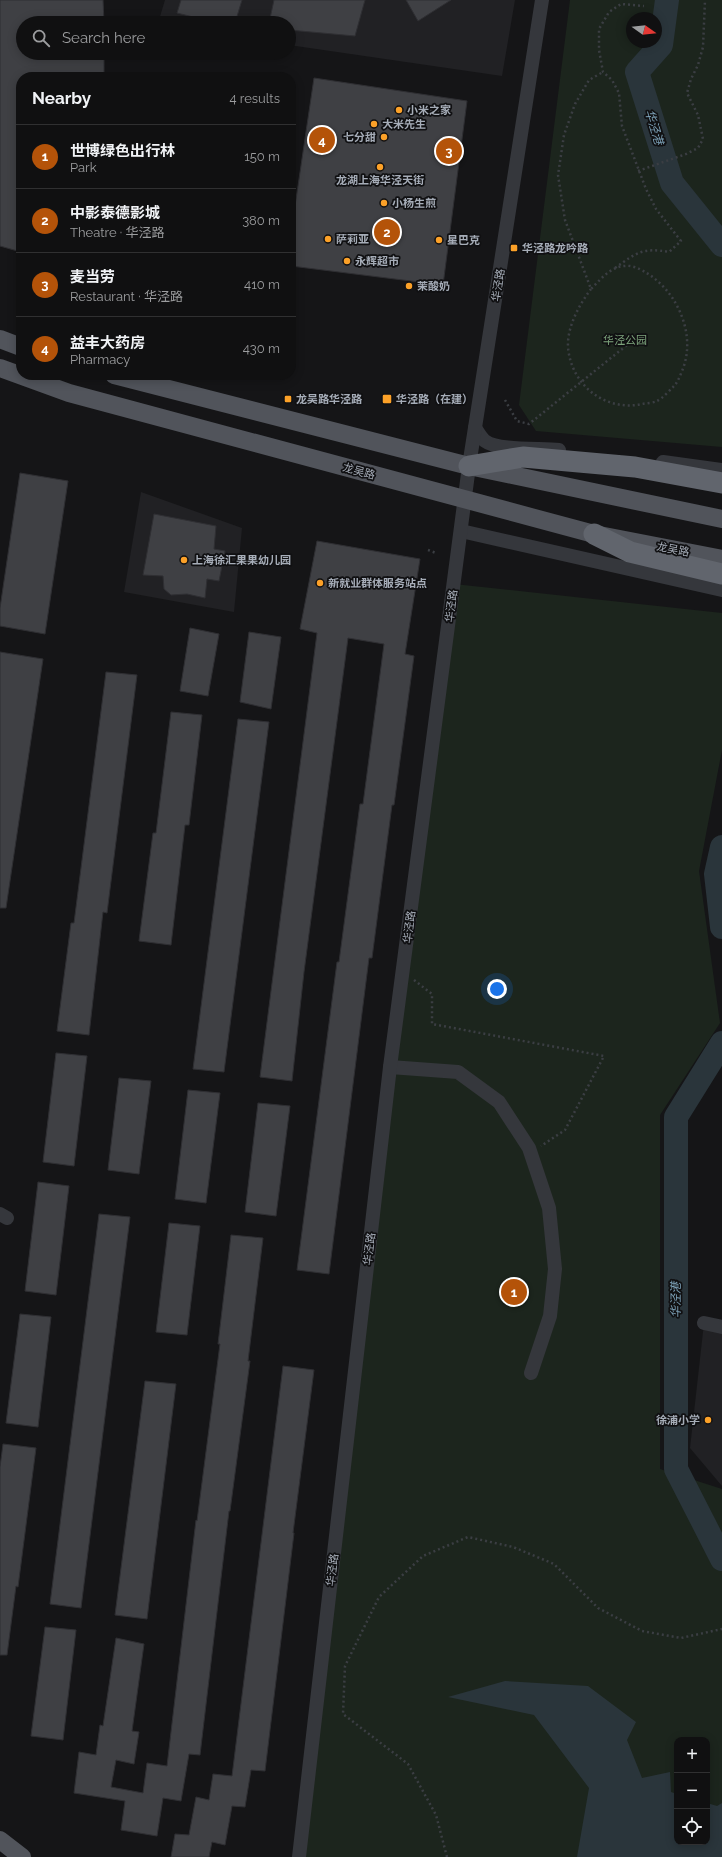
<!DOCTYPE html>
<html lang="en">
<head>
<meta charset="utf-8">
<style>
	:root { --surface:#101011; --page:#1e1e1f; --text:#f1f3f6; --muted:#9c9d9f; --line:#303031; --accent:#b45309 }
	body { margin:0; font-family:Raleway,"Noto Sans SC",sans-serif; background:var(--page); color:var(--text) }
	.controls { position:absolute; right:12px; bottom:12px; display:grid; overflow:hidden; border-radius:8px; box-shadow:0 2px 10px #0003 }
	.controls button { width:36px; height:36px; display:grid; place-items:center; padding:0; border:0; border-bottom:1px solid var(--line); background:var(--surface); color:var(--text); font:20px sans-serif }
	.compass { position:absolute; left:626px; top:12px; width:36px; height:36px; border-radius:50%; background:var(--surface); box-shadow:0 2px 10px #0003; rotate:105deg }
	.you { position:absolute; left:497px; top:989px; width:14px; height:14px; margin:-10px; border:3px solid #fff; border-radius:50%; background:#1a73e8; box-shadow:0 0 0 6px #1a73e833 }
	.badge { display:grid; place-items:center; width:26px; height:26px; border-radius:50%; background:var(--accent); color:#fff; font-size:13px; font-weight:700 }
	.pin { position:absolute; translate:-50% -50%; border:2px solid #fff; box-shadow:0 1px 4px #0006 }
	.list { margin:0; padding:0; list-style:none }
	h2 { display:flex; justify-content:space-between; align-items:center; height:52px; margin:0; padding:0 16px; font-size:17px }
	h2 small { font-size:13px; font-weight:400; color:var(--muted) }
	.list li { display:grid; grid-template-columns:26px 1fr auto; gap:12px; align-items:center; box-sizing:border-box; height:64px; padding:0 16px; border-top:1px solid var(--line) }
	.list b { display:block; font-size:15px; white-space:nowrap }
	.list p { margin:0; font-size:13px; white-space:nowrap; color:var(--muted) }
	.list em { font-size:13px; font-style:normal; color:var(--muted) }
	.icon { flex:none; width:22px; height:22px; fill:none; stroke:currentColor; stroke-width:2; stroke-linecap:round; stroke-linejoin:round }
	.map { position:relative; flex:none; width:722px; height:1857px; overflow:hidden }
	.search { position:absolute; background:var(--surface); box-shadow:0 2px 10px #0003; left:16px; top:16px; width:280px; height:44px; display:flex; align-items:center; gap:10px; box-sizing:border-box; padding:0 14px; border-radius:22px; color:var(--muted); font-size:15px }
	.panel { position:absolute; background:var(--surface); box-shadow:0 2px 10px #0003; left:16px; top:72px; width:280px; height:308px; border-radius:16px }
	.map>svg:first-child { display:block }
	.built { fill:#212124 }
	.green { fill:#1c251d; fill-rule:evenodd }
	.water { fill:#2a353b }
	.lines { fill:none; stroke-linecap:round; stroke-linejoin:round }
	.river { stroke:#2a353b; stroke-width:24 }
	.building { fill:#3f4044; stroke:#2f2f33 }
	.path { stroke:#3b3e43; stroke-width:2.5; stroke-dasharray:2 3; stroke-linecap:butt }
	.minor { stroke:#35373c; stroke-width:14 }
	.major { stroke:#51545b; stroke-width:18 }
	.highway { stroke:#61656d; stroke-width:21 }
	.poi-dot { fill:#fca128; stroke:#101012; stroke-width:1.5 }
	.labels { text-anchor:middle; stroke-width:3.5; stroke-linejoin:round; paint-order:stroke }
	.poi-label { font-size:11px; font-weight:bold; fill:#a6adb8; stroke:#101012; text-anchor:start }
	.street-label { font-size:11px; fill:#a6adb8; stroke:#101012 }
	.park-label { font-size:11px; fill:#7da47c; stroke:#101012 }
	.water-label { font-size:12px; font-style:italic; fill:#7b9fb5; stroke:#101012 }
</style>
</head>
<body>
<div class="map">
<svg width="722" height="1857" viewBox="0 0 722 1857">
	<rect width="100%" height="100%" fill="#151517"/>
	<g class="built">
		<polygon points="165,0 515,0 502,76 289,45 289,23 158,23"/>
		<polygon points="141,492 242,528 234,612 124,592"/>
		<polygon points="704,1323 722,1327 722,1486 690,1448"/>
	</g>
	<g class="green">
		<path d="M570 0H722V447L536 431 519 405ZM632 18H656V42H632Z"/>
		<path d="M454 584 722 613V750L699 871 720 1023 660 1115V1469L722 1489V1857H300ZM677 1740H707V1842H677Z"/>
	</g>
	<polygon class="water" points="505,1681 588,1686 636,1722 627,1740 642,1778 670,1772 671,1792 677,1794 677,1842 707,1842 707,1803 717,1806 722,1803 722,1857 577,1857 589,1788 534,1715 448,1697"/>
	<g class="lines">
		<g class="river">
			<polyline points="667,0 661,45 637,72 672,183 722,245"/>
			<polyline points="722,847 716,874 722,927"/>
			<polyline points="722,1043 676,1117 676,1469 722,1559"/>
		</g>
	</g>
	<g class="building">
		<polygon points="0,0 103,0 104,23 23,23 23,53 104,53 104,77 21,77 21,252 0,246"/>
		<polygon points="181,0 242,0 235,23 217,23 177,13"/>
		<polygon points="274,0 365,0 355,36 289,30 289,23 269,23"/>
		<polygon points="406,0 451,0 418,21"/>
		<polygon points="314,78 467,101 443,285 291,266 291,233"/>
		<polygon points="20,473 68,481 45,634 0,626 0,608"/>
		<polygon points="154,514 216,526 214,549 225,551 219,581 207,579 205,598 187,594 171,595 164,589 163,576 143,575"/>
		<polygon points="317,541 420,559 405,654 414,656 394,805 392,805 372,958 369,958 329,1274 297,1270 337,962 339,962 360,804 363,804 384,644 348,638 304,972 292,1081 260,1077 317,633 300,629"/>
		<polygon points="190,628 219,634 208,696 180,691"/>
		<polygon points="249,632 281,637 271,709 240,702"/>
		<polygon points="0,652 43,659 6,908 0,908"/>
		<polygon points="106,672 137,675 107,913 103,912 89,1035 57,1031 71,923 74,923"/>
		<polygon points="171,712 202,715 189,825 185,825 171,945 139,941 153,833 156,833"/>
		<polygon points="238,719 269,722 224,1072 193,1069"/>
		<polygon points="56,1053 87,1056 74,1166 43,1162"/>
		<polygon points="119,1078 151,1081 139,1174 108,1170"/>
		<polygon points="188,1090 220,1093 206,1203 175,1199"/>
		<polygon points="258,1103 290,1106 276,1216 245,1212"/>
		<polygon points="38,1182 69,1186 56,1295 25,1291"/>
		<polygon points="99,1214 130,1217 81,1608 50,1604"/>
		<polygon points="169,1223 200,1226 187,1335 156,1332"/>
		<polygon points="231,1235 263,1238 248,1361 250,1361 230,1511 229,1511 200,1755 189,1754 181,1801 163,1798 157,1836 121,1830 125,1801 74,1793 79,1752 96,1755 100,1725 103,1726 116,1638 144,1644 132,1731 139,1732 134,1764 116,1760 111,1787 143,1793 147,1763 167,1766 196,1520 197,1521 220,1344 218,1344"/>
		<polygon points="20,1314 51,1317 38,1427 6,1423"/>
		<polygon points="283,1366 314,1370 293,1533 294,1533 265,1771 251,1770 245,1807 232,1806 225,1845 212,1842 209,1857 171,1857 175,1834 189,1835 196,1797 209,1800 213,1774 232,1776"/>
		<polygon points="145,1381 176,1384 147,1619 115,1615"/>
		<polygon points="3,1444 36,1448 18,1587 16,1586 7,1655 0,1655 0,1467"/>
		<polygon points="45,1627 76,1630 63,1740 31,1736"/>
	</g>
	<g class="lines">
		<g class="path">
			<polyline points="638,171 686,154 698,148 703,139 698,115 687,93 691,79 698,65 703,47 705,0"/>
			<path d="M615 268C636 253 643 247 669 252L681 241 656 209 646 189 622 126 619 93 612 80 603 72 599 50V29L609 12 621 4 644 6"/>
			<path d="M591 289C579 305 567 327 568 347 571 385 605 412 642 404 647 403 653 403 657 401 663 398 670 390 675 385 678 381 680 376 682 371 697 336 678 291 645 272 640 269 632 265 625 266 611 266 600 280 591 289L565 220 558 175 564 135 575 104 589 80 603 72"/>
			<polyline points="505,400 517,421 529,424 627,345"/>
			<polyline points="428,550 436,553"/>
			<polyline points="414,980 432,994 432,1024 604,1056 565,1130 541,1146"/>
			<polyline points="447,1857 436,1815 408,1764 343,1714 345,1666 379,1597 423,1556 468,1537 513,1547 554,1564 598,1608 642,1631 681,1638 722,1629"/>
		</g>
		<g class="minor">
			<path d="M475 428C478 432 481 438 485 441 498 451 541 448 559 450"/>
			<polyline points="663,462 722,470"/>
			<polyline points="461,531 722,590"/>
			<polyline points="390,1067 458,1072 499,1102 529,1148 549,1208 555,1269 550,1316 531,1373"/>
			<polyline points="0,1214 7,1218"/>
			<polyline points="704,1323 722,1327"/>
			<polyline points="299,1857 390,1067 469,466 542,0"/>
		</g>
		<g class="major">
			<polyline points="0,339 21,347"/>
			<polyline points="0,368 69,393 594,534 722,559"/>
			<polyline points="114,375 469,466 722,519"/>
			<polyline points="0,1840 22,1857"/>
		</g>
		<g class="highway">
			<polyline points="469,466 523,457 635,467 722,483"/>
			<polyline points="594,534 630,552 722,574"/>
		</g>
	</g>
	<g class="poi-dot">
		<circle cx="399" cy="110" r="4"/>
		<circle cx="374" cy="124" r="4"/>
		<circle cx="384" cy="137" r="4"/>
		<circle cx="380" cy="167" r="4"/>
		<circle cx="384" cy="203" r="4"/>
		<circle cx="328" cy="239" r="4"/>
		<circle cx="439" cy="240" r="4"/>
		<rect x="510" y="244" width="8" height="8" rx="2"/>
		<circle cx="347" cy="261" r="4"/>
		<circle cx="409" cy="286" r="4"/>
		<rect x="284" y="395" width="8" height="8" rx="2"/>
		<rect x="382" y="394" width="10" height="10" rx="2"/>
		<circle cx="184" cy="560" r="4"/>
		<circle cx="320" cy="583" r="4"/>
		<circle cx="708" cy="1420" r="4"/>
	</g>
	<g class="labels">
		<g class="poi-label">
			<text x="407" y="114">小米之家</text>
			<text x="382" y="128">大米先生</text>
			<text x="376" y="141" text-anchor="end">七分甜</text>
			<text x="380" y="184" text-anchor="middle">龙湖上海华泾天街</text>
			<text x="392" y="207">小杨生煎</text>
			<text x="336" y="243">萨莉亚</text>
			<text x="447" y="244">星巴克</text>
			<text x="522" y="252">华泾路龙吟路</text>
			<text x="355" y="265">永辉超市</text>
			<text x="417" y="290">茉酸奶</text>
			<text x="296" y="403">龙吴路华泾路</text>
			<text x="396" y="403">华泾路（在建）</text>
			<text x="192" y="564">上海徐汇果果幼儿园</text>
			<text x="328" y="587">新就业群体服务站点</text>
			<text x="700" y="1424" text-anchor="end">徐浦小学</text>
		</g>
		<g class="street-label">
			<text transform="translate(498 285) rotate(-81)" y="4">华泾路</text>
			<text transform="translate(359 471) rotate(15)" y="4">龙吴路</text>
			<text transform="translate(673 549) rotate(11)" y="4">龙吴路</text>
			<text transform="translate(451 606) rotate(-83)" y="4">华泾路</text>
			<text transform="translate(409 927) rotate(-83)" y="4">华泾路</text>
			<text transform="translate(369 1249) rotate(-83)" y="4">华泾路</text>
			<text transform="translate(332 1570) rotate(-83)" y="4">华泾路</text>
		</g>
		<g class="park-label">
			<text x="625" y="344">华泾公园</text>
		</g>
		<g class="water-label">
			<text transform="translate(654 127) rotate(73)" y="4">华泾港</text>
			<text transform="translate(676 1300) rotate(-90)" y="4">华泾港</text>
		</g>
	</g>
</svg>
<div class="controls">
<button>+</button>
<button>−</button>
<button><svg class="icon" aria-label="locate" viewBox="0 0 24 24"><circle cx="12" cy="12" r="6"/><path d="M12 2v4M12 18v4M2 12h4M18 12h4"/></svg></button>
</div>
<svg class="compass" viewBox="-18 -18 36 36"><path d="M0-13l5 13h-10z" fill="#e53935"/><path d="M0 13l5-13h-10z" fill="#9c9d9f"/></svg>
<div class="you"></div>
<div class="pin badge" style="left:514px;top:1292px">1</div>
<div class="pin badge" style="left:387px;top:232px">2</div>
<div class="pin badge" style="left:449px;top:151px">3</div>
<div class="pin badge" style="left:322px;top:140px">4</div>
<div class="search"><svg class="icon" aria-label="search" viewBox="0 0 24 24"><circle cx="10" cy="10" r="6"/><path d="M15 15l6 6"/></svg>Search here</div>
<section class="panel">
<h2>Nearby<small>4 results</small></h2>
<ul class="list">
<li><span class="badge">1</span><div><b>世博绿色出行林</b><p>Park</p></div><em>150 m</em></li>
<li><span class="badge">2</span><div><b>中影泰德影城</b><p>Theatre · 华泾路</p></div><em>380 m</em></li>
<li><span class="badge">3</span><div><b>麦当劳</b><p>Restaurant · 华泾路</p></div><em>410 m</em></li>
<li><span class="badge">4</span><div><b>益丰大药房</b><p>Pharmacy</p></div><em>430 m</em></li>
</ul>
</section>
</div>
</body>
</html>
